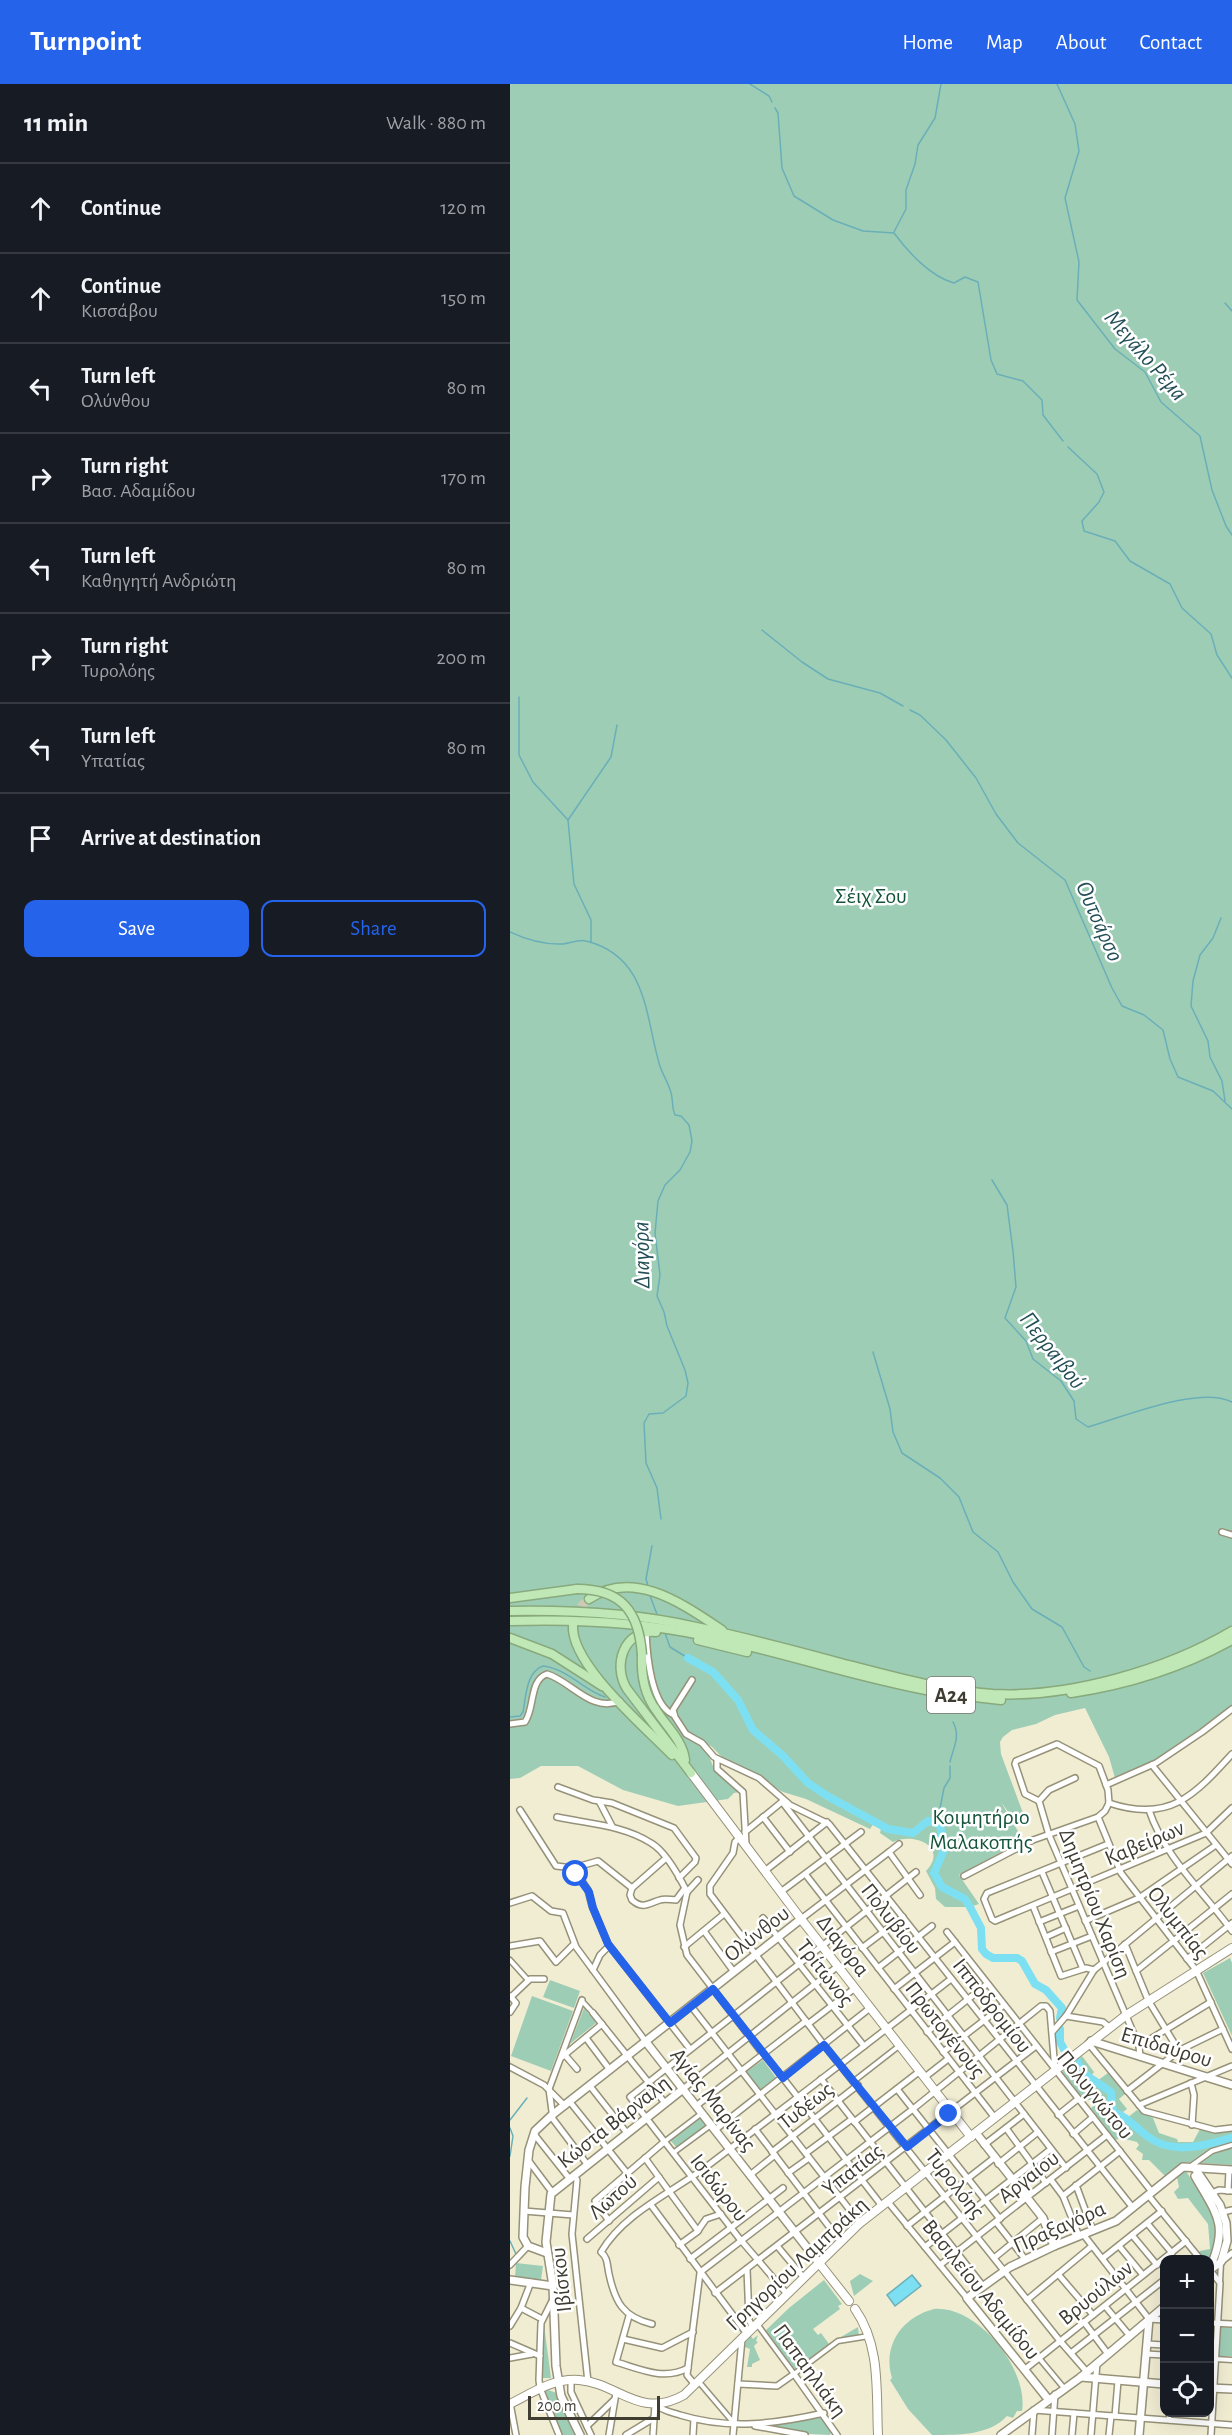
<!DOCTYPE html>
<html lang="en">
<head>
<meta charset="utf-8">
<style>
	:root { --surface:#171b24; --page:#242831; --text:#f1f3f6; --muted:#9ea1a6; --line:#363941; --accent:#2563eb }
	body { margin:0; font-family:"Alegreya Sans",sans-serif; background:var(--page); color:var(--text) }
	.controls { position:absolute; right:18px; bottom:18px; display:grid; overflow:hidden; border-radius:12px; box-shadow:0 6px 24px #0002 }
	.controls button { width:54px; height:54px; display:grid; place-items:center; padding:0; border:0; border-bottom:2px solid var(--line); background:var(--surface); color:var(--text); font:30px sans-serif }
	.scale { position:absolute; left:18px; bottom:15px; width:132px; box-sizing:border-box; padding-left:6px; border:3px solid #3f3d32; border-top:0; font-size:16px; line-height:21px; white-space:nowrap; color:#3f3d32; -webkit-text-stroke:4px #fff; paint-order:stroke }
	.stop { position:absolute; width:18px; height:18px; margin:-14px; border:4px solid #2563eb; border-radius:50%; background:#fff }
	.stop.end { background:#2563eb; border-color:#fff; box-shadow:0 2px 6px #0008 }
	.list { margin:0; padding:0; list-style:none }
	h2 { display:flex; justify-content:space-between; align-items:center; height:78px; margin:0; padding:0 24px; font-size:26px }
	h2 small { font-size:20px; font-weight:400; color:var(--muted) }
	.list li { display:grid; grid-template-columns:39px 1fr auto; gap:18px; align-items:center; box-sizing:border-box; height:90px; padding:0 24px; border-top:2px solid var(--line) }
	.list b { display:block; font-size:22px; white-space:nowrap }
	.list p { margin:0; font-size:20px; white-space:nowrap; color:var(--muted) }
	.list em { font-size:20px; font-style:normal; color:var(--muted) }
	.actions { display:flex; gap:12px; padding:18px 24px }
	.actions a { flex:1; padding:14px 0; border:2px solid var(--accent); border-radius:12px; text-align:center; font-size:21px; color:var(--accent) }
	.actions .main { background:var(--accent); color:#fff }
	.icon { flex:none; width:33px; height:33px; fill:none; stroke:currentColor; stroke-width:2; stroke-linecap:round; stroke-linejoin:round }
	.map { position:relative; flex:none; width:722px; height:2351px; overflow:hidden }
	header { display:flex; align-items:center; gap:36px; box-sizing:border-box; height:84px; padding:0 30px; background:var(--accent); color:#fff }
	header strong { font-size:28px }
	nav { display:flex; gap:33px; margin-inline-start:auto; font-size:21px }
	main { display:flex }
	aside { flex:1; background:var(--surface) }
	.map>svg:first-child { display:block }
	.green { fill:#9ecdb6 }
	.water { fill:#7de0f2; stroke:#6aafb8; stroke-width:1.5 }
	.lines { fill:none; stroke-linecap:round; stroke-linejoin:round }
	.stream { stroke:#6aafb8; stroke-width:1.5 }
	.river { stroke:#7de0f2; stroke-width:8 }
	.trunk-tunnel { stroke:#cdcab3; stroke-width:8; stroke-dasharray:8 4; stroke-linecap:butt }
	.pedestrian-casing { stroke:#969279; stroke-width:7 }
	.minor-casing { stroke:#969279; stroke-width:8 }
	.tertiary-casing { stroke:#969279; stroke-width:10 }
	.secondary-casing { stroke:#969279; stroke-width:10 }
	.trunk-casing { stroke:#88a97c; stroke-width:11 }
	.pedestrian { stroke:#fff; stroke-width:4 }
	.minor { stroke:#fff; stroke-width:5 }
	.tertiary { stroke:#fff; stroke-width:7 }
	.secondary { stroke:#fff; stroke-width:8 }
	.trunk { stroke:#bfe8b6; stroke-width:8 }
	.trunk-bridge-casing { stroke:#88a97c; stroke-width:11; stroke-linecap:butt }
	.trunk-bridge { stroke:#bfe8b6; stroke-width:8 }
	.route { stroke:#2563eb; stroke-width:8 }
	.labels { text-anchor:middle; stroke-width:5; stroke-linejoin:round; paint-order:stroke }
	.shield { fill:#fff; stroke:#797770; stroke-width:1.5 }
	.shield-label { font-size:21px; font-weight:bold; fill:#3f3d32 }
	.park-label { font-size:22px; fill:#14543b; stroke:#fff }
	.street-label { font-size:22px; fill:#3f3d32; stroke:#fff }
	.water-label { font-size:24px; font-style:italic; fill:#234f57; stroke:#fff }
</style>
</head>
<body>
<header>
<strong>Turnpoint</strong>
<nav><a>Home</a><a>Map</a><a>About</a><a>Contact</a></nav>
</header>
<main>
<aside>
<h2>11 min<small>Walk · 880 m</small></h2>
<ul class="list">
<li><svg class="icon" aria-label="ahead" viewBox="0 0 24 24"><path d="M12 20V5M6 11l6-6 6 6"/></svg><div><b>Continue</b></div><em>120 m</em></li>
<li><svg class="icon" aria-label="ahead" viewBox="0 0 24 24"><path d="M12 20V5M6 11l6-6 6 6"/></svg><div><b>Continue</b><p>Κισσάβου</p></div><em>150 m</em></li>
<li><svg class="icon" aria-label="left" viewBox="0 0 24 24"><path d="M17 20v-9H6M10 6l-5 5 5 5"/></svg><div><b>Turn left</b><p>Ολύνθου</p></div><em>80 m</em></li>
<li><svg class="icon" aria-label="right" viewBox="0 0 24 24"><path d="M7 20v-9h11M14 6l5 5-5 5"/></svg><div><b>Turn right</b><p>Βασ. Αδαμίδου</p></div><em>170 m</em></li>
<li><svg class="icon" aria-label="left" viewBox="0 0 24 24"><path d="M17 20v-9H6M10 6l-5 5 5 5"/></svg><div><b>Turn left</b><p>Καθηγητή Ανδριώτη</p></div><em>80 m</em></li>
<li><svg class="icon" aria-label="right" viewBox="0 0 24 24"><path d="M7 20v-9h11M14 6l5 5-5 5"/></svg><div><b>Turn right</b><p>Τυρολόης</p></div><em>200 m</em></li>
<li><svg class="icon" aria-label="left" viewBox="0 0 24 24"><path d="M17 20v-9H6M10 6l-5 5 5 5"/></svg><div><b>Turn left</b><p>Υπατίας</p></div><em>80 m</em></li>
<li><svg class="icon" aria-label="arrive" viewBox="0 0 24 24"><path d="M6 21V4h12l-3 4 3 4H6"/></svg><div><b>Arrive at destination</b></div></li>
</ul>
<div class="actions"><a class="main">Save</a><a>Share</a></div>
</aside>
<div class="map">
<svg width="722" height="2351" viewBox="0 0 722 2351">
	<rect width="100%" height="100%" fill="#f1edd3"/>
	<g class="green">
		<path d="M0 0H722V1622L644 1678 605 1694 599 1673 575 1624 545 1631 526 1640 502 1646 493 1653 490 1658 491 1670 513 1729 507 1740 491 1718 513 1756 449 1791 469 1820 460 1823H435L426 1815 425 1804 416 1787C439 1763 404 1748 383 1758L370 1749 371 1744 366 1736 360 1745 296 1715 273 1708 217 1678 201 1662 194 1660 205 1687 229 1708 224 1709 218 1715 168 1722 113 1706 68 1682H31L10 1694 0 1695Z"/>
		<polygon points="720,1874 722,1879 722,1952 693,1889"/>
		<polygon points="40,1896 70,1907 64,1924 33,1913"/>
		<polygon points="22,1912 63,1927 41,1987 1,1972"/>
		<polygon points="74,1924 86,1939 60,1960"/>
		<polygon points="572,1972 584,1988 582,1991 587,1997 598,1989 615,2010 609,2015 617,2025 613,2028 617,2034 627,2026 643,2034 649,2049 667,2055 668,2058 683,2058 690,2045 712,2048 722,2045 722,2081 674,2078 655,2092 639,2076 632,2076 633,2070 626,2065 629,2061 627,2058 611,2054 605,2056 581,2024 588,2019 571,2013 552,1988"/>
		<polygon points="253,1976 267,1995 251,2008 236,1988"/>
		<polygon points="190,2033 197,2041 167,2064 160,2056"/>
		<path d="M676 2087C692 2113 720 2144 700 2176L695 2175 689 2169 690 2167 700 2165 698 2140 678 2114 668 2115 664 2108 669 2103 667 2093Z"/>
		<polygon points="6,2179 33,2182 31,2196 5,2193"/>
		<polygon points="350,2190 363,2197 344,2212 340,2197"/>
		<path d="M314 2196 332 2220 328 2222 330 2225 303 2245 308 2251 311 2249 319 2260 348 2243 349 2252C320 2256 306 2271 284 2288L254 2248 279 2224Z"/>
		<path d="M424 2225C467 2221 519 2285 512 2327H507L503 2334 497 2332C480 2351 450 2351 422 2351L398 2325 380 2296 382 2294C372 2262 392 2233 424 2225Z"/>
		<polygon points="34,2241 41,2294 32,2294 33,2242"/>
		<polygon points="711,2243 722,2244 722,2272 709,2272"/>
		<polygon points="248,2251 246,2257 248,2258 244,2262 250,2276 242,2280 242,2283 237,2283 240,2265 235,2263 236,2257 241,2252 243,2255"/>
		<polygon points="38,2306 47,2309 66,2351 49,2351 33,2309"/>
		<polygon points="311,2333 321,2348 320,2351 280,2349 257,2342"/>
	</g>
	<polygon class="water" points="402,2191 411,2202 385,2222 377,2211"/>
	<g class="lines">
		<g class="stream">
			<polyline points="240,0 259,12 262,18"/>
			<polyline points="547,0 565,40 569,67 555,114 569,178 567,216 605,265 635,288 651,318 690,352 702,406 716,442 722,451"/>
			<path d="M265 24 268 29 272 84 284 112 323 136 353 147 384 149C398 168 421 193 444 199L455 193 468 198 481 276 487 290 513 297 532 316 533 331 553 357"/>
			<polyline points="384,148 396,125 396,106 405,80 408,61 425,34 431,0"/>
			<polyline points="715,219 722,227"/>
			<polyline points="558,363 587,390 594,408 589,418 572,437 574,447 605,457 620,477 660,500 672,524 701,550 707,571 722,594"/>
			<polyline points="252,546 292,578 318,595 370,609 393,622"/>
			<polyline points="9,613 9,671 23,698 58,736 64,800 81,836 81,858"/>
			<polyline points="400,626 410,631 436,656 466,694 486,730 508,759 555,796 602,904 612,922 634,931 653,946 660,975 668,993 703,1007 722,1025"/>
			<polyline points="58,736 101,673 107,641"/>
			<polyline points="711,834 703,854 690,871 683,897 681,922 698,957 700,973 712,997 715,1017"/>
			<path d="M0 848C17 856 34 861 53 860 61 859 69 855 76 857 137 872 135 930 149 979 152 991 161 1002 162 1014 163 1021 162 1024 165 1031L171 1032 179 1041 182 1057 180 1068 170 1086 155 1101 148 1117 145 1149 150 1191 147 1212 154 1228 157 1242 175 1286 178 1299 176 1312 153 1329 139 1330 134 1339 136 1379 147 1404 151 1435"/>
			<path d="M482 1096 497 1121 503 1167 506 1203 495 1234 516 1257 523 1275 551 1297 564 1317 566 1335 578 1343C613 1333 690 1301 722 1318"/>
			<polyline points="363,1268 380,1325 383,1348 392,1369 430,1394 449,1413 463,1448 488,1468 503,1498 522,1525 552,1543 574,1583 580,1587"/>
			<polyline points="138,1502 136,1495 142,1462"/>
			<polyline points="139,1509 148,1533"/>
			<polyline points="155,1549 160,1563 178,1574"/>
			<path d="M0 1633 10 1632 13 1628C16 1613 16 1588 33 1582 58 1585 72 1605 95 1613"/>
			<path d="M440 1678C443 1664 451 1653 443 1638"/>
			<polyline points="427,1740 434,1704 440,1694 440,1682"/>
			<polyline points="0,2036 17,2014"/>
			<polyline points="0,2044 3,2052 0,2072"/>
			<polyline points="0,2157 6,2170"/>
		</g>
		<g class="river">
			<polyline points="178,1574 203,1588 228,1616 243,1646 272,1671 298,1699 319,1713 378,1745 403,1749 418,1737 430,1740 434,1766 424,1789 432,1803 455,1815 460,1823 471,1844 472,1865 476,1870 483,1874 507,1874 512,1877 525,1900 536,1906 552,1924 550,1934"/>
			<path d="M550 1945V1958L555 1967 567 1977 573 1989 601 2008 603 2028C617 2032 626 2044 637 2052 662 2072 694 2061 722 2054"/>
		</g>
		<polyline class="trunk-tunnel" points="65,1533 71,1522 79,1515"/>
		<g class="pedestrian-casing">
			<g id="pedestrian">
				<polyline points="0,1876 18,1896"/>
				<polyline points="72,1917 83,1929"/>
				<polyline points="253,1970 273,1993"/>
				<polyline points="344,1997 389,1962"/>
				<polyline points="154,2058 192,2029"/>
				<polyline points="163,2069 201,2041"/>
				<polyline points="681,2082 702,2067 722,2061"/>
				<polyline points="710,2198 711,2179"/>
				<polyline points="247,2240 284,2290 328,2257 359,2252"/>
				<polyline points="529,2274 554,2304"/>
				<polyline points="705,2275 722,2276"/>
				<polyline points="189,2298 223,2338"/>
				<polyline points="659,2336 659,2328"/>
			</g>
		</g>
		<g class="minor-casing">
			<g id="minor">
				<polyline points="712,1448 722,1451"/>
				<path d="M136 1548C137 1571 141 1622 164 1631"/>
				<polyline points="182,1596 163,1626 165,1633 176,1650 192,1659 204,1673 249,1694 280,1721 319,1740 623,2124"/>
				<path d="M0 1640 15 1638C25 1624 19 1596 37 1590 61 1597 81 1629 110 1617"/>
				<polyline points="207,1675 207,1685 233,1708 236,1760"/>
				<polyline points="642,1681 722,1780"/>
				<polyline points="565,1694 539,1706 529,1717 539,1751 629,1962 630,1973"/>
				<polyline points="596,1701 646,1679 692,1648 722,1625"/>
				<polyline points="48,1703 83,1716 102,1719 164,1744 186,1774 185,1778 169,1794"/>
				<polyline points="89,1717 102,1742"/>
				<polyline points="529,1717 515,1710 505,1680 506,1677 547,1660 589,1682 598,1706 599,1719"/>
				<polyline points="273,1719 556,2084"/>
				<path d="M599 1719C659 1739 684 1712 722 1670"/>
				<polyline points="10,1726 46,1782 63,1784 88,1777 122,1804"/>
				<path d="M639 1726C655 1774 693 1807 722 1847"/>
				<path d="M47 1733C79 1740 113 1741 141 1759 155 1767 170 1794 177 1808L170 1841 177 1871 253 1970"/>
				<polyline points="253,1733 280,1768"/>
				<polyline points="588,1733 611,1789 686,1886 722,1965"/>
				<polyline points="235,1748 273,1717"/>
				<polyline points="230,1753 225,1758 223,1769 200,1802 200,1810 314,1961 550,2257 577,2288"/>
				<polyline points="389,1760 379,1768 410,1811"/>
				<polyline points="598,1760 477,1809 474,1815 482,1835 485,1837 696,1749 722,1724"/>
				<polyline points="63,1784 78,1806 82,1822 98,1860 180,1965"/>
				<polyline points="256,1786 317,1738"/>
				<polyline points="532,1788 573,1885"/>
				<polyline points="296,1791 485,2034"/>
				<polyline points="454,1792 523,1756 588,1733 595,1727 599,1719"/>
				<path d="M122 1804 120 1811 122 1816C133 1826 139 1819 150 1816 155 1814 161 1816 166 1816L175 1804"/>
				<polyline points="122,1804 155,1775"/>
				<polyline points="272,1807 351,1748"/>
				<polyline points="177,1808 188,1796"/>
				<polyline points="0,1819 22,1812 41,1827 53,1829 66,1863 136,1958"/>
				<polyline points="523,1822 551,1892 576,1884 584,1886"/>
				<polyline points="253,1834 354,1962"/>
				<polyline points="291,1835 379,1768"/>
				<polyline points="575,1837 629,1814 706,1761"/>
				<polyline points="529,1838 569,1822"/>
				<polyline points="194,1847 224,1888"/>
				<polyline points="437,1848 642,2108"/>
				<polyline points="536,1853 556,1844"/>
				<polyline points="615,1860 638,1916 669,1967"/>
				<polyline points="0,1862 30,1857 46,1878 64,1860"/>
				<polyline points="174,1863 214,1830"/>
				<polyline points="352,1864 393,1833"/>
				<polyline points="541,1868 582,1852"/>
				<polyline points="677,1875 722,1839"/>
				<polyline points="368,1884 422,1842"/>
				<polyline points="83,1886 90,1871 99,1862"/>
				<polyline points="626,1887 722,1810"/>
				<polyline points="384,1905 445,1858"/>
				<polyline points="0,1912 6,1919 0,1928"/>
				<polyline points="1,1913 20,1895 34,1895"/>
				<polyline points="181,1922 350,2139"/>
				<polyline points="83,1929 155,2019"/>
				<polyline points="556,1932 593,1938 599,1943"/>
				<polyline points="298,1940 345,1904"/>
				<polyline points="543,1947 556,1932 584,1886 722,1772"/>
				<polyline points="417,1948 477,1900"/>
				<polyline points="76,1954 100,1986"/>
				<polyline points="578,1959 634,2027 705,2046 722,2044"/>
				<polyline points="629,1962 701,1918"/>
				<polyline points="433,1968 494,1921"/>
				<polyline points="55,1971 67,1985"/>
				<polyline points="52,1973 92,1940"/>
				<polyline points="0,1983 34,2001 55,2022"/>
				<polyline points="415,1993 438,1975"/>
				<polyline points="273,1994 372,2122"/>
				<polyline points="311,1995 473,2202"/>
				<polyline points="681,1999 684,2011 682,2041"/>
				<polyline points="80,2002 117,2049"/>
				<polyline points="39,2005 72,1916"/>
				<polyline points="39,2005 43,2035 77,2080"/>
				<polyline points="173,2005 328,1882"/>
				<polyline points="387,2005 490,2135"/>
				<polyline points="617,2007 670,1966 713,1945"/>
				<polyline points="60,2018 117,2089"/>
				<polyline points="629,2021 722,1982"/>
				<polyline points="186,2022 296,1937"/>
				<polyline points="548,2031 568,2015"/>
				<polyline points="344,2038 410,1987"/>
				<polyline points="496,2044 536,2099"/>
				<polyline points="245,2045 330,2157"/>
				<polyline points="205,2046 360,1924"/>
				<polyline points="24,2050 59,2094"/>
				<polyline points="563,2050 583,2033"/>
				<polyline points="474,2061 514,2030"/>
				<polyline points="262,2068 348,2001"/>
				<polyline points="296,2069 342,2035"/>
				<polyline points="135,2074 188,2147"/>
				<polyline points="18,2076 42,2108"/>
				<polyline points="488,2080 528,2048"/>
				<polyline points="278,2089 299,2074"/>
				<polyline points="64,2091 67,2096 62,2150 78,2298"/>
				<polyline points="240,2091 265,2071"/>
				<polyline points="541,2096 553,2112 569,2152"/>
				<polyline points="566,2101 583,2147"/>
				<polyline points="718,2107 719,2086"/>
				<polyline points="702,2109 709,2106 722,2107"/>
				<polyline points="638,2111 691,2176"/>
				<polyline points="553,2112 610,2067"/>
				<polyline points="378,2118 457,2214"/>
				<polyline points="141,2121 237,2250"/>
				<polyline points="14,2127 63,2131"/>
				<polyline points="713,2128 722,2126"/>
				<polyline points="99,2137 85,2117 154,2058"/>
				<polyline points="486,2138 515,2175"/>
				<polyline points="637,2139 662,2169"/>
				<polyline points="397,2142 484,2074"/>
				<polyline points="573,2150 639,2235 654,2236"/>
				<polyline points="622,2151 647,2181"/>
				<polyline points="77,2155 149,2093"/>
				<polyline points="169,2161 187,2148 196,2135 211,2130"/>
				<polyline points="609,2162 633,2191"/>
				<polyline points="268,2163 294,2194"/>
				<polyline points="415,2163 541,2065"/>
				<polyline points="484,2174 533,2134"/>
				<polyline points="593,2174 652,2127"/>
				<polyline points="180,2175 273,2104"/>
				<polyline points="711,2178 722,2169"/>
				<polyline points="0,2181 18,2162"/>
				<polyline points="430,2181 597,2051"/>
				<polyline points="237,2185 239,2236 243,2244"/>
				<polyline points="700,2186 710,2199 701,2351"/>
				<polyline points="548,2190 583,2231"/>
				<polyline points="205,2209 526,1962"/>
				<polyline points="277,2210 229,2154 120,2013 406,1788"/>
				<polyline points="43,2215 31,2239 29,2296 30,2304 49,2351"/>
				<polyline points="517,2216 582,2162"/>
				<polyline points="595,2222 620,2252"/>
				<polyline points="11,2224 32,2235"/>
				<path d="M119 2232 106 2278C130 2285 154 2297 178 2284"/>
				<polyline points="574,2238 598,2270"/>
				<polyline points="700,2239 722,2240"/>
				<path d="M142 2240C113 2233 105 2218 99 2190 97 2181 98 2174 91 2168 114 2129 161 2109 196 2083 278 2021 360 1958 441 1895"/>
				<polyline points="0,2242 11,2224 21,2198"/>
				<polyline points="113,2255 152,2264 183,2248"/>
				<polyline points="0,2259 30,2272"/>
				<polyline points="637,2260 654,2261"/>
				<polyline points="561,2269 654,2196"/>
				<polyline points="636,2270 654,2271"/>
				<polyline points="0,2274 22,2270"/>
				<polyline points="514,2286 676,2157"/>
				<polyline points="61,2297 61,2308 81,2351"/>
				<polyline points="228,2300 267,2302 284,2290 327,2351"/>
				<polyline points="185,2301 177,2291 190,2189 193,2186 403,2025 531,1922 536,1922 540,1927 545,1986"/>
				<polyline points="0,2319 6,2351"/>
				<path d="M145 2320C152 2327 161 2328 170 2331 219 2346 265 2340 314 2329"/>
				<polyline points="524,2326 722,2341"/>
				<polyline points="605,2332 608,2297"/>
				<polyline points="77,2342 104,2316"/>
				<polyline points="245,2342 295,2351"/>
				<polyline points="99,2351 106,2309"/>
				<polyline points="116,2351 144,2334"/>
				<polyline points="143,2351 145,2320"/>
				<polyline points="183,2351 184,2335"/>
				<polyline points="223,2351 232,2255"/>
				<polyline points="522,2351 524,2326"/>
				<polyline points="542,2351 545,2310"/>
				<polyline points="562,2351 564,2329"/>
				<polyline points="581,2351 587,2279"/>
				<polyline points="599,2351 601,2332"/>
			</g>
		</g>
		<g class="tertiary-casing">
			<g id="tertiary">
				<polyline points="581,1957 722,2001"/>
				<polyline points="136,1958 309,2179"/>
				<polyline points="466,2049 533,2134 544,2162"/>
				<polyline points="684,2083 710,2121 716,2139 717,2157 711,2178 700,2186"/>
				<path d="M685 2092C707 2131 719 2140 700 2184"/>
				<polyline points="37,2169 18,2162 13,2153 15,2103 19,2066 25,2047 42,2031 291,1835"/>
				<polyline points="0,2196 43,2202"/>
				<polyline points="571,2293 654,2300"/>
				<polyline points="700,2304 722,2305"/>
				<polyline points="538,2315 457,2214 500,2183 544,2162 606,2137 673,2083 722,2086"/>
				<polyline points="70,2351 51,2312 46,2282 43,2202 36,2158 41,2110 173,2005"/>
				<polyline points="491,2351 571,2293 654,2223"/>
				<polyline points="629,2351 639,2235"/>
			</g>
		</g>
		<g class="secondary-casing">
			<g id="secondary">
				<polyline points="181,1689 291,1835 461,2053"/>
				<polyline points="309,2179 339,2217"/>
				<path d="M345 2225C371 2262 366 2308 368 2351"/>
				<path d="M0 2320C22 2309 43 2294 69 2296 108 2299 130 2336 174 2311L350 2139 615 1932 722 1864"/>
			</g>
		</g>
		<g class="trunk-casing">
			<g id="trunk">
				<polyline points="0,1514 67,1505"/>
				<path d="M79 1515C124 1484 174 1521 212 1546"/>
				<path d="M0 1527C62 1526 125 1529 186 1543 234 1553 283 1566 331 1579 381 1592 431 1606 483 1610 559 1614 656 1586 722 1547"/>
				<path d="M0 1537C63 1535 129 1538 191 1551 270 1567 346 1594 426 1608"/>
				<path d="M63 1541C60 1580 135 1643 162 1671"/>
				<path d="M146 1548C114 1545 102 1581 117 1605L181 1689"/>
				<polyline points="0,1554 42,1570 92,1602"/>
				<polyline points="188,1556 237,1568"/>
				<path d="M132 1571C131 1591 134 1610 146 1626 156 1642 173 1657 175 1676"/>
				<path d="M561 1609C616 1601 673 1583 722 1556"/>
				<polyline points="439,1610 491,1616"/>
			</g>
		</g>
		<use href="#pedestrian" class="pedestrian"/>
		<use href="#minor" class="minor"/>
		<use href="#tertiary" class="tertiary"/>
		<use href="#secondary" class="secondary"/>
		<use href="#trunk" class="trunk"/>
		<g class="trunk-bridge-casing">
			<path id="trunk-bridge" d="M67 1505C112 1505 129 1528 132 1571"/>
		</g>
		<use href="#trunk-bridge" class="trunk-bridge"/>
	</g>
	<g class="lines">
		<polyline class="route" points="66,1790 79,1808 83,1824 98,1860 160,1939 203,1905 273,1994 314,1961 397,2063 439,2030"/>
	</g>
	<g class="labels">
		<rect class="shield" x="417" y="1593" width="48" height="36" rx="4.5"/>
		<g class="shield-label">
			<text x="441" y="1618">Α24</text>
		</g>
		<g class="park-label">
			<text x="361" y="819">Σέιχ Σου</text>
			<text x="471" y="1740">Κοιμητήριο<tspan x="471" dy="25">Μαλακοπής</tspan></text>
		</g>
		<g class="street-label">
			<text transform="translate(634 1758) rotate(-23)" y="8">Καβείρων</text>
			<text transform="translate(586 1819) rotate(68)" y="8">Δημητρίου Χαρίση</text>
			<text transform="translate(382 1834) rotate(52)" y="8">Πολυβίου</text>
			<text transform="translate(669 1838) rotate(52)" y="8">Ολυμπίας</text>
			<text transform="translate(246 1849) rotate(-38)" y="8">Ολύνθου</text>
			<text transform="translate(334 1861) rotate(52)" y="8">Διαγόρα</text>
			<text transform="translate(316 1888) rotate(52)" y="8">Τρίτωνος</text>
			<text transform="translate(483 1921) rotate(52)" y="8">Ιπποδρομίου</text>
			<text transform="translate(436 1945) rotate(52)" y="8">Πρωτογένους</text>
			<text transform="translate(657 1962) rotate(17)" y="8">Επιδαύρου</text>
			<text transform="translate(586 2010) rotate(51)" y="8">Πολυγνώτου</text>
			<text transform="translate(204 2015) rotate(52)" y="8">Αγίας Μαρίνας</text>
			<text transform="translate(295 2021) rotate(-38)" y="8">Τυδέως</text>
			<text transform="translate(103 2037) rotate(-38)" y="8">Κώστα Βάρναλη</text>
			<text transform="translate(342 2085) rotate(-38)" y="8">Υπατίας</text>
			<text transform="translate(518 2092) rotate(-38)" y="8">Αργαίου</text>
			<text transform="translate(446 2099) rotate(52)" y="8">Τυρολόης</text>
			<text transform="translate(210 2103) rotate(52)" y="8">Ισιδώρου</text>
			<text transform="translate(102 2112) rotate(-41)" y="8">Λωτού</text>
			<text transform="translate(549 2142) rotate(-24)" y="8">Πραξαγόρα</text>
			<text transform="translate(286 2179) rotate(-43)" y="8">Γρηγορίου Λαμπράκη</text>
			<text transform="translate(50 2196) rotate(-96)" y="8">Ιβίσκου</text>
			<text transform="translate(472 2205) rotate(51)" y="8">Βασιλείου Αδαμίδου</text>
			<text transform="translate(585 2208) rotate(-39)" y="8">Βρυούλων</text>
			<text transform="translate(301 2286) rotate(54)" y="8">Παπαηλιάκη</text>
		</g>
		<g class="water-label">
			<text transform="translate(636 271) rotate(49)" y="8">Μεγάλο Ρέμα</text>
			<text transform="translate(590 837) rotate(66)" y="8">Ουτσάρσο</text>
			<text transform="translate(131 1171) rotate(-91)" y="8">Διαγόρα</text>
			<text transform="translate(543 1266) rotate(52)" y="8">Περραιβού</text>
		</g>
	</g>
</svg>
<div class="controls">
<button>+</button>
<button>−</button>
<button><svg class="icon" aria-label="locate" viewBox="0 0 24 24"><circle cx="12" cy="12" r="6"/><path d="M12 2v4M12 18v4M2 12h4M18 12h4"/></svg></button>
</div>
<div class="scale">200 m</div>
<div class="stop" style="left:66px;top:1790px"></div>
<div class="stop end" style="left:439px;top:2030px"></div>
</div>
</main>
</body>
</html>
